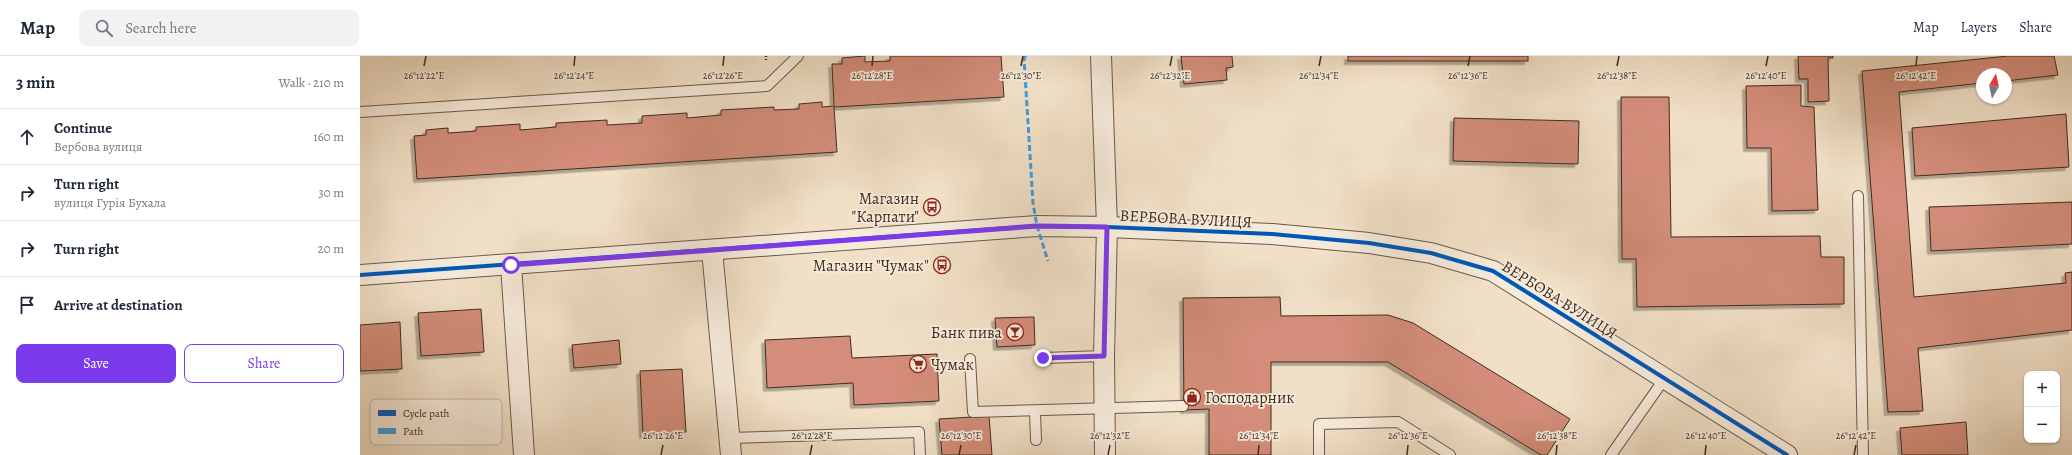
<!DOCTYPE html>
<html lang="en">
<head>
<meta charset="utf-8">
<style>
	:root { --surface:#fff; --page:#f2f2f3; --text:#1f2937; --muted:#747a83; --line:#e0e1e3; --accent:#7c3aed }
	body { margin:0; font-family:Alegreya,serif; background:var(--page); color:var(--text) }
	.controls { position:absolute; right:12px; bottom:12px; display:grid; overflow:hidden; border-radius:8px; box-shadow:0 1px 3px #0004 }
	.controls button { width:36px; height:36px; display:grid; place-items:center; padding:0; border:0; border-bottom:1px solid var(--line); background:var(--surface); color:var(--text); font:20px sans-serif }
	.compass { position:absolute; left:1616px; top:12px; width:36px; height:36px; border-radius:50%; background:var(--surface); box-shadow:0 1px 3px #0004; rotate:9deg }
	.stop { position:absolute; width:12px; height:12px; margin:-9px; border:3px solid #7c3aed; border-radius:50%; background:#fff }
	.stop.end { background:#7c3aed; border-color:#fff; box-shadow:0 1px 4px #0008 }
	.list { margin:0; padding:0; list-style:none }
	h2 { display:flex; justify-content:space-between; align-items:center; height:52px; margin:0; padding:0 16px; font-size:17px }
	h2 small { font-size:13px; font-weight:400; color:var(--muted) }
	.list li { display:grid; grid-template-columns:26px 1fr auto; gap:12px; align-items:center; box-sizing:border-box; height:56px; padding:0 16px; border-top:1px solid var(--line) }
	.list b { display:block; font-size:15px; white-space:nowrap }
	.list p { margin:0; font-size:13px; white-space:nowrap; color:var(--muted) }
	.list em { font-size:13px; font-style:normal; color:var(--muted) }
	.actions { display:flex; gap:8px; padding:12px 16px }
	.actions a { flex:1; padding:9px 0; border:1px solid var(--accent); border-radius:8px; text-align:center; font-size:14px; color:var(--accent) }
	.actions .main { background:var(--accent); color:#fff }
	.icon { flex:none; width:22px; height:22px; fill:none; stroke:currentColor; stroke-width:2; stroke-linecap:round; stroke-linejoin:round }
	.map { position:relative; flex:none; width:1712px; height:399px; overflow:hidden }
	header { display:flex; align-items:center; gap:24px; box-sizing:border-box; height:56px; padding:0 20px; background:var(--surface); border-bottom:1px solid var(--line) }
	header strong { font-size:19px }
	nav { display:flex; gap:22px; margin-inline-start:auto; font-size:14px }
	.search { width:280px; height:36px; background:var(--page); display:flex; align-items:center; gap:10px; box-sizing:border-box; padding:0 14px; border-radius:8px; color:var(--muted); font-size:15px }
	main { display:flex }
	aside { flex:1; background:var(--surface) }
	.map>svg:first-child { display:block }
	.building { fill:#d38d7a; stroke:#3e2c1f; filter:url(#shadow) }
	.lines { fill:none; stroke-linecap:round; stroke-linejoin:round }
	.lane-casing { stroke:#6b5949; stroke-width:12 }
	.street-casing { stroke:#6b5949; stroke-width:22 }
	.path { stroke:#3e2c1f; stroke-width:2.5; stroke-dasharray:1 2; stroke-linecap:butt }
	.lane { stroke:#f6ebdb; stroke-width:10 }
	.street { stroke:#f6ebdb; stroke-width:20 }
	.quiet { stroke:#3f9ce0; stroke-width:3; stroke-dasharray:6 3; stroke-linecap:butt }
	.cycleway-casing { stroke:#f6ebdb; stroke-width:6 }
	.cycleway { stroke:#0057b8; stroke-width:4 }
	.route { stroke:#7c3aed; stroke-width:5 }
	.ticks { fill:none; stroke:#3e2c1f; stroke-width:1.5 }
	.labels { text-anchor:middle; stroke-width:3.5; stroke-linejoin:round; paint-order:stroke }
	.poi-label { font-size:16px; fill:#3e2c1f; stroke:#f6ebdb; text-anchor:end }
	.street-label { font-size:16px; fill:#3e2c1f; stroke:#f6ebdb }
	.key { fill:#f6ebdb; stroke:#bfb2a3; stroke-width:1 }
	.key-label { font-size:11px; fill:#3e2c1f }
	.ticks-label { font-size:10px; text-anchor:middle; fill:#3e2c1f; stroke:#f6ebdb; stroke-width:3.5; stroke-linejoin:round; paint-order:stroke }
</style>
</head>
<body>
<header>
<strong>Map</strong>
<div class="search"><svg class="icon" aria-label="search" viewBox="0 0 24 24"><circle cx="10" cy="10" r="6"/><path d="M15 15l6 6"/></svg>Search here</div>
<nav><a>Map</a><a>Layers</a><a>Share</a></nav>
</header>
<main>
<aside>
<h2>3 min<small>Walk · 210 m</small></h2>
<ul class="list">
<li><svg class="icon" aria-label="ahead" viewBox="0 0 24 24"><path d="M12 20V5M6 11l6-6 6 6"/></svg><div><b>Continue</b><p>Вербова вулиця</p></div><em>160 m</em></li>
<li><svg class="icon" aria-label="right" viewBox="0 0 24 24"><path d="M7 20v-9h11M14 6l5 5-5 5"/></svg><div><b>Turn right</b><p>вулиця Гурія Бухала</p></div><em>30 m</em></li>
<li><svg class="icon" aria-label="right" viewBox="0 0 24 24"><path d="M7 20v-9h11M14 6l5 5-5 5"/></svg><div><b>Turn right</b></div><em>20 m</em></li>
<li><svg class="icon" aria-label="arrive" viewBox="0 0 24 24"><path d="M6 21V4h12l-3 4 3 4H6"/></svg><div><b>Arrive at destination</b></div></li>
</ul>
<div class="actions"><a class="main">Save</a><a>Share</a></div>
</aside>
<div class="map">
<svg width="1712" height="399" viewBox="0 0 1712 399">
	<defs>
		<filter id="shadow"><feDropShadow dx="-3.5" dy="3.5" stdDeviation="0" flood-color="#0004"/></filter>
	</defs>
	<rect width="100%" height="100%" fill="#f1e0c7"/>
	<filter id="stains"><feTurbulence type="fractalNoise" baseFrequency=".005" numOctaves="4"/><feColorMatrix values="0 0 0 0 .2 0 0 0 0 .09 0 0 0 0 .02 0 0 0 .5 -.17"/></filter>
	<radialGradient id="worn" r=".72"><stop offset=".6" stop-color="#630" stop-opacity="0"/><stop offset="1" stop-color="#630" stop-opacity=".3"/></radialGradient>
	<g class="building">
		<polygon points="505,0 505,6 530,5 530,0 641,0 644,41 474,51 477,96 57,123 54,80 66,79 66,74 88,72 88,77 116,75 116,71 160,68 160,74 196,71 196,67 247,64 247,69 282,67 282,60 327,57 327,62 361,59 361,54 414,51 414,54 439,53 439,48 462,46 462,51 474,50 472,8 482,8 482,2"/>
		<polygon points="821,0 872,0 873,11 866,12 867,24 824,28"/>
		<rect x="988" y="0" width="180" height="5"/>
		<polygon points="1438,0 1473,0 1473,2 1468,2 1469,45 1448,46 1448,23 1439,23"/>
		<polygon points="1648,0 1694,0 1698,19 1646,25 1646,18 1622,18 1622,27 1539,36 1554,241 1706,227 1705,217 1712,216 1712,274 1558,292 1563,355 1528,356 1502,15"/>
		<polygon points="1441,29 1441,50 1454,51 1458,154 1412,155 1411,92 1387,92 1386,30"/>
		<polygon points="1261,41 1309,41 1311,181 1460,180 1461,201 1484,201 1484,248 1277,251 1276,203 1262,203"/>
		<polygon points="1706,58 1709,111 1555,120 1552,72"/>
		<polygon points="1094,62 1219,65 1218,108 1093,105"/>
		<polygon points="1712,146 1712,188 1571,195 1569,151"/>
		<polygon points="920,241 921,260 1028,259 1053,267 1210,363 1187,399 1181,399 1028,306 911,306 911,399 849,399 849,353 824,354 823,242"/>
		<polygon points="121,253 124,296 61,300 58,257"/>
		<polygon points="674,261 675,289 637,291 635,262"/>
		<polygon points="40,266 42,313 0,315 0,269"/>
		<polygon points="490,280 492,302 577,298 579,345 494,349 493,327 407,332 405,284"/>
		<polygon points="259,284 261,308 214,312 212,289"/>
		<polygon points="322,313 326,376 283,379 280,315"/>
		<polygon points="629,360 632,399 582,399 579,363"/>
		<polygon points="1606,366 1608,399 1542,399 1540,372"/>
	</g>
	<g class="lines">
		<g class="lane-casing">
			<g id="lane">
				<polyline points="0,56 407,30 438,0"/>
				<polyline points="1498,140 1503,399"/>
				<polyline points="683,302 744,300"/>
				<polyline points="610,303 613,356 823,350"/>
				<polyline points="675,356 676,384"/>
				<polyline points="370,382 559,376 560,399"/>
				<polyline points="959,399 959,368 1038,366 1090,399"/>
				<polyline points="1251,399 1305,322"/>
			</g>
		</g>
		<g class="street-casing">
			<g id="street">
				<polyline points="741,0 747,171 744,300 745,399"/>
				<polyline points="352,194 371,399"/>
				<polyline points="151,209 164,399"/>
				<polyline points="0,219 677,170 747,171 912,178 1009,187 1071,197 1133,215 1427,399"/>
			</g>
		</g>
		<polyline class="path" points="406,0 406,6"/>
		<use href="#lane" class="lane"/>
		<use href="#street" class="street"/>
		<polyline class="quiet" points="666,0 664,2 673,147 677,170 688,205"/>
		<g class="cycleway-casing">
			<polyline id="cycleway" points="0,219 677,170 747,171 912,178 1009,187 1071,197 1133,215 1427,399"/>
		</g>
		<use href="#cycleway" class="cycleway"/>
	</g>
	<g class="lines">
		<polyline class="route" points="151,209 677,170 747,171 744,300 683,302"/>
	</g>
	<path class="ticks" d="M64 10 66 0M214 10 215 0M363 10 364 0M512 10 513 0M661 10 663 0M810 10 812 0M959 10 961 0M1108 10 1110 0M1257 10 1259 0M1406 10 1408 0M1556 10 1557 0M301 399 303 389M450 399 452 389M599 399 601 389M748 399 750 389M898 399 899 389M1047 399 1048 389M1196 399 1197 389M1345 399 1346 389M1494 399 1496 389"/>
	<defs>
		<g id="bus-ring" transform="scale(0.9)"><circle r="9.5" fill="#f6ebdb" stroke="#8f2418" stroke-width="1.5"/><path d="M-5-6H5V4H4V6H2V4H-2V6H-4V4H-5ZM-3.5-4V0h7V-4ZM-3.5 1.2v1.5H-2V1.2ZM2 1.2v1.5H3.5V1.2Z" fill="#8f2418"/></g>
		<g id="bar-ring" transform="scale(0.9)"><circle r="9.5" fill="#f6ebdb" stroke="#8f2418" stroke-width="1.5"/><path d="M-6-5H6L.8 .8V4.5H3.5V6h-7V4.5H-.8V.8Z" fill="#8f2418"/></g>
		<g id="supermarket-ring" transform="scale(0.9)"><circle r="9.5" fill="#f6ebdb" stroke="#8f2418" stroke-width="1.5"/><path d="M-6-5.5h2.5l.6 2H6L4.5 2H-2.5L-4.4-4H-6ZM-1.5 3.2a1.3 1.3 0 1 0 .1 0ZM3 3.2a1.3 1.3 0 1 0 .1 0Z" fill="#8f2418"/></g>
		<g id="shop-ring" transform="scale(0.9)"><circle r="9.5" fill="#f6ebdb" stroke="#8f2418" stroke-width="1.5"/><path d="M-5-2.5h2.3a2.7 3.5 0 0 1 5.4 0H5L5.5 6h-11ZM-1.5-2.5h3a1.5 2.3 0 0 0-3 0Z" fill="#8f2418"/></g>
	</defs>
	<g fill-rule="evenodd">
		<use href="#bus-ring" x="572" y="151"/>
		<use href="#bus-ring" x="582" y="209"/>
		<use href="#bar-ring" x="655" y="276"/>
		<use href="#supermarket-ring" x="558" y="308"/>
		<use href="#shop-ring" x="832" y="341"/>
	</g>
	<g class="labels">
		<g class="poi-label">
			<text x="559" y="148">Магазин<tspan x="559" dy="18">"Карпати"</tspan></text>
			<text x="569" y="215">Магазин "Чумак"</text>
			<text x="642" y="282">Банк пива</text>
			<text x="571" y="314" text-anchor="start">Чумак</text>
			<text x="845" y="347" text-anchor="start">Господарник</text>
		</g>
		<g class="street-label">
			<text transform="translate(826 162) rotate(3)" y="6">ВЕРБОВА ВУЛИЦЯ</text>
			<text transform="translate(1200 243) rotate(32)" y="6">ВЕРБОВА ВУЛИЦЯ</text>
		</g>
	</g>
	<rect x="10" y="343" width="132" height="46" rx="6" class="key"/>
	<rect x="18" y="354" width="18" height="6" fill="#0057b8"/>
	<rect x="18" y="372" width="18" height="6" fill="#3f9ce0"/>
	<g class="key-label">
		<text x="43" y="361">Cycle path</text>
		<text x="43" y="379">Path</text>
	</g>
	<g class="ticks-label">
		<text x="64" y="23">26°12'22"E</text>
		<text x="214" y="23">26°12'24"E</text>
		<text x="959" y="23">26°12'34"E</text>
		<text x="1556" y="23">26°12'42"E</text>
		<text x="363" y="23">26°12'26"E</text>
		<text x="512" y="23">26°12'28"E</text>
		<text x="661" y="23">26°12'30"E</text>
		<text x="810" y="23">26°12'32"E</text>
		<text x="1108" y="23">26°12'36"E</text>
		<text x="1257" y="23">26°12'38"E</text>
		<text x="1406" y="23">26°12'40"E</text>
		<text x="303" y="383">26°12'26"E</text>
		<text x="452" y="383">26°12'28"E</text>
		<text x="601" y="383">26°12'30"E</text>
		<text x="750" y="383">26°12'32"E</text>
		<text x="899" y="383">26°12'34"E</text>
		<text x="1048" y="383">26°12'36"E</text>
		<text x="1197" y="383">26°12'38"E</text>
		<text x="1346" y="383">26°12'40"E</text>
		<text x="1496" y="383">26°12'42"E</text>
	</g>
	<rect width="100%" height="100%" filter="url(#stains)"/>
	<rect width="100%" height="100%" fill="url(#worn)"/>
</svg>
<div class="controls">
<button>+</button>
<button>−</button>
</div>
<svg class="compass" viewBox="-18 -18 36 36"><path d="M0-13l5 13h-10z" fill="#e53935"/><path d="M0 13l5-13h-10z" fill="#747a83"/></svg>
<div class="stop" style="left:151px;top:209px"></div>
<div class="stop end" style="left:683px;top:302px"></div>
</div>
</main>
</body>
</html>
